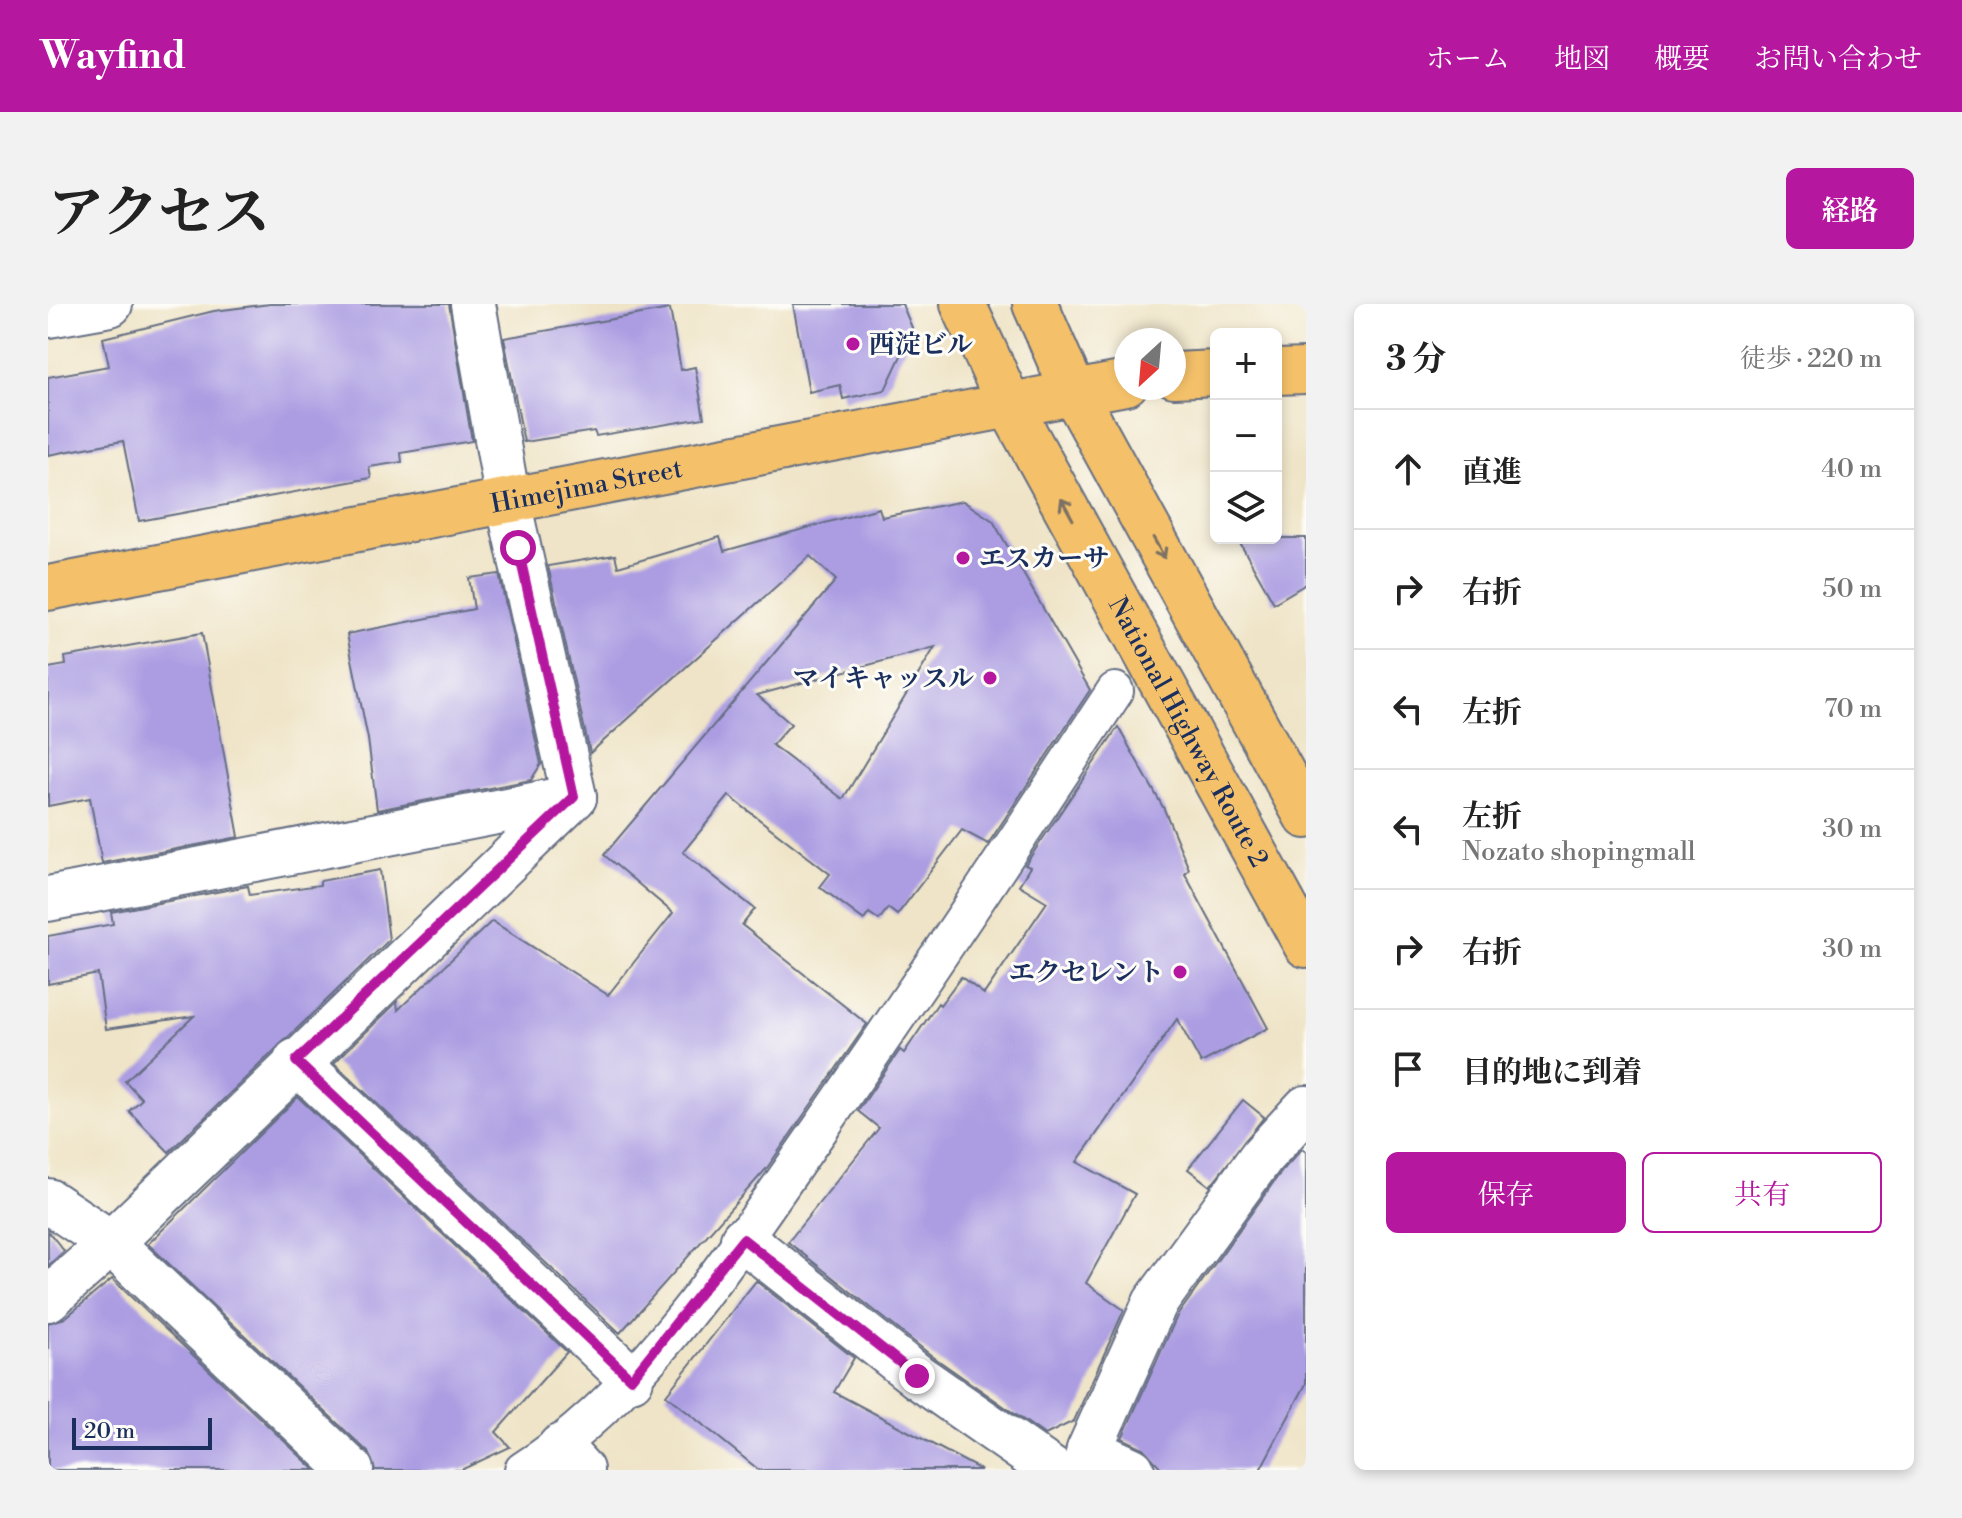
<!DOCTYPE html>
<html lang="ja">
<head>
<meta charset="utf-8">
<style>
	:root { --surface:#fff; --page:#f2f2f2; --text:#222; --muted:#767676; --line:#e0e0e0; --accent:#b5179e }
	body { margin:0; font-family:"Libre Bodoni","Noto Serif JP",serif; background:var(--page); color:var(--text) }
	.controls { position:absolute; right:24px; top:24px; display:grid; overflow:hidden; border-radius:12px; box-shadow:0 4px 12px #0003 }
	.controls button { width:72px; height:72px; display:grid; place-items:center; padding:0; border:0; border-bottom:2px solid var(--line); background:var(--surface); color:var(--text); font:40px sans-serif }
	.compass { position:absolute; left:1066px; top:24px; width:72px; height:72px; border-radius:50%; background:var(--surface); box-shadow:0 4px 12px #0003; rotate:206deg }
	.scale { position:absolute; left:24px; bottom:20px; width:140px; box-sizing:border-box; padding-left:8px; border:4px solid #1b2f5e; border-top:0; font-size:22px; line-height:28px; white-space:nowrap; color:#1b2f5e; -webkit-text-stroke:6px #fdfcf7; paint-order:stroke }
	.stop { position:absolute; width:24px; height:24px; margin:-18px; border:6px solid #b5179e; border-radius:50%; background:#fff }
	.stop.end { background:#b5179e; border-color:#fff; box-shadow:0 2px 8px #0008 }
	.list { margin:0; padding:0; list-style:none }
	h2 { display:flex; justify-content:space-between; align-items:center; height:104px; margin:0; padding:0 32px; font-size:34px }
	h2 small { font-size:26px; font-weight:400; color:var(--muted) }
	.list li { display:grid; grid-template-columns:52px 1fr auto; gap:24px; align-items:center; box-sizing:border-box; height:120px; padding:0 32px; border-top:2px solid var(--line) }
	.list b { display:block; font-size:30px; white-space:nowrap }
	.list p { margin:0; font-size:26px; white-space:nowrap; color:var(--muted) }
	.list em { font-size:26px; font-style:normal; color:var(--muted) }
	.actions { display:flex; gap:16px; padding:24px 32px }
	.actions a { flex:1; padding:18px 0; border:2px solid var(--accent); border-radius:12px; text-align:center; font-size:28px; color:var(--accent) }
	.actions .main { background:var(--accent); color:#fff }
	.icon { flex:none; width:44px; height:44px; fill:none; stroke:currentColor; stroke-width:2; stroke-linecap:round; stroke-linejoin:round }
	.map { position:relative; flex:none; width:1258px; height:1166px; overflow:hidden; border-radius:12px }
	header { display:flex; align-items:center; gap:48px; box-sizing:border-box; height:112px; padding:0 40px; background:var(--accent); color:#fff }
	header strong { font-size:38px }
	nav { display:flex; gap:44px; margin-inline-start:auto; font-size:28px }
	.intro { display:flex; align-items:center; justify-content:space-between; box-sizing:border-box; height:192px; padding:0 48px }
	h1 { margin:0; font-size:56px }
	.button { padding:20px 36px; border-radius:12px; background:var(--accent); color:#fff; font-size:28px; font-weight:700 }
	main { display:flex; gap:48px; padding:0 48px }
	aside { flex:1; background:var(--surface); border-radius:12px; box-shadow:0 4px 12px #0003 }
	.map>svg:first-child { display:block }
	.building { fill:#ac9de2; fill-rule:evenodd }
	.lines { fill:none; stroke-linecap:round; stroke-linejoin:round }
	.pedestrian-casing { stroke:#656e83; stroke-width:40 }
	.minor-casing { stroke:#656e83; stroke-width:48 }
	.primary-casing { stroke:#656e83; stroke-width:48 }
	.trunk-casing { stroke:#656e83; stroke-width:48 }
	.pedestrian { stroke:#fff; stroke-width:36 }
	.minor { stroke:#fff; stroke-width:44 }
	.primary { stroke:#f4c16a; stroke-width:44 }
	.trunk { stroke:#f4c16a; stroke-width:44 }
	.oneway { stroke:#7d7163 }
	.route { stroke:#b5179e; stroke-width:10 }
	.poi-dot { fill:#b5179e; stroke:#fdfcf7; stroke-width:3 }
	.labels { text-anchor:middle; stroke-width:6; stroke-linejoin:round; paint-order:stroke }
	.poi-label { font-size:26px; font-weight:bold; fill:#1b2f5e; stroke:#fdfcf7; text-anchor:start }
	.street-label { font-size:26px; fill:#1b2f5e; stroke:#fdfcf7 }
</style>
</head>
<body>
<header>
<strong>Wayfind</strong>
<nav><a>ホーム</a><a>地図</a><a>概要</a><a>お問い合わせ</a></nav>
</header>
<div class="intro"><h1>アクセス</h1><a class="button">経路</a></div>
<main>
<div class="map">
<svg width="1258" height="1166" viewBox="0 0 1258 1166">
	<rect width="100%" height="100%" fill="#fdfcf7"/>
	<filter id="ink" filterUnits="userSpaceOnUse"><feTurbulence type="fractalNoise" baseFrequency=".0125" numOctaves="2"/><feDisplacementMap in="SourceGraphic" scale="16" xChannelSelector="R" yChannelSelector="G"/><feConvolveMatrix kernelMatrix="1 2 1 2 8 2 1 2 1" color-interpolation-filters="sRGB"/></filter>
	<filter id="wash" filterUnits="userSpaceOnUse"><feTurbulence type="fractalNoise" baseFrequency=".006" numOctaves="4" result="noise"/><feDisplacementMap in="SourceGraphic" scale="32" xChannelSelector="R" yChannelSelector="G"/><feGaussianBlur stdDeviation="1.8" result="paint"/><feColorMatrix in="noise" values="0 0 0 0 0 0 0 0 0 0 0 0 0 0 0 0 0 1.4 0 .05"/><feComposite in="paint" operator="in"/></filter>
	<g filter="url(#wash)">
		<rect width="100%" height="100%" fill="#efe4c7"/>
		<g id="blocks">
			<g class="building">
				<polygon points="222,0 401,0 424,137 353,149 354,158 321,163 323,174 91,217 75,137 0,151 0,73 61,62 55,34 166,7"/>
				<polygon points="745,0 854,0 865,26 837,86 795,95 792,81 761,88"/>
				<polygon points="622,5 633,66 647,63 656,114 548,132 546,127 476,138 456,34"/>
				<path d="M915 197 945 217 1042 386 940 540 914 526 849 611 840 604 831 616 821 609 816 616 772 583 782 570 681 492 635 548 707 605 694 621 819 720 719 864 572 1029 286 759 349 698 350 706 444 617 560 691 625 609 556 551 788 276 762 252 542 449 500 262 567 251 570 263 672 233 676 247 831 204 834 213ZM887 343 795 495 724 441 743 420 709 391Z"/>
				<polygon points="1189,234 1258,234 1258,280 1226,299"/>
				<polygon points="451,270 493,460 483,476 329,506 320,435 299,330 426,305 421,274"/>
				<polygon points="154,329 191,533 54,559 42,494 0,502 0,364 18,361 17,353"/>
				<polygon points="1070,423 1116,505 1141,565 1137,570 1220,724 1153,759 1129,715 1029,858 1087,890 1038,979 1076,1006 1026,1117 997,1131 884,1052 740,938 831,824 810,807 852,746 856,749 890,699 892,701 913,673 936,690 999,598 971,581 982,563 977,561"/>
				<polygon points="332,566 341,636 121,848 81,807 94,795 77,777 146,712 58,725 50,670 0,680 0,632 65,620 63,608 200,582 202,591 272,581 272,577"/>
				<polygon points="250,793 519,1048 448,1128 462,1143 413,1166 327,1166 320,1148 100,940"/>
				<polygon points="1195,796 1216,813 1162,882 1140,865"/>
				<polygon points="1254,845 1258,848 1258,1080 1212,1166 1115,1166 1095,1144 1074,1134 1129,1012 1233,868"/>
				<polygon points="0,927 16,947 0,962"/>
				<polygon points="64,975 267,1166 0,1166 0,1019 17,1014"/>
				<polygon points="708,977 806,1054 786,1088 933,1166 711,1166 618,1091"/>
			</g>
		</g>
	</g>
	<g filter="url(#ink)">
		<use href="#blocks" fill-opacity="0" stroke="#656e83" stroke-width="2"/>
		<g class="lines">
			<g class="pedestrian-casing">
				<path id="pedestrian" d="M475 1166C594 1093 692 939 772 825 872 681 970 534 1067 387"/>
			</g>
			<g class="minor-casing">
				<g id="minor">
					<polyline points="0,11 62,0"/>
					<polyline points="0,595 526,493"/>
					<polyline points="248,757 583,1075"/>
					<polyline points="0,897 63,939 303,1166"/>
					<polyline points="695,935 869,1072 1004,1166"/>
					<polyline points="0,995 63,939 526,493 460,197 425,0"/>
					<polyline points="512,1143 533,1166"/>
					<polyline points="1041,1146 1084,1166"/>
					<polyline points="1036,1166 1041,1146 1107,999 1214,852 1258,804"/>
				</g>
			</g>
			<g class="primary-casing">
				<g id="primary">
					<polyline points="1228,68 1258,67"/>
					<polyline points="1126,71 1168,69"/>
					<path id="s1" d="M0 284 1078 79"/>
				</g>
			</g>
			<g class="trunk-casing">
				<g id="trunk">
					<path id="s2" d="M915 0 962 102 1258 641"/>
					<polyline points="987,0 1026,89 1258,512"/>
				</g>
			</g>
			<use href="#pedestrian" class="pedestrian"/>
			<use href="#minor" class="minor"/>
			<use href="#primary" class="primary"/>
			<use href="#trunk" class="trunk"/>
		</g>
		<defs><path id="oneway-shaft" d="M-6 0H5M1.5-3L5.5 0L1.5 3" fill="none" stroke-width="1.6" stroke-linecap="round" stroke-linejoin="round" transform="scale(2)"/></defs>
		<g class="oneway">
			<use href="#oneway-shaft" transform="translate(1019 205) rotate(-119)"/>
			<use href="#oneway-shaft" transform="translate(1111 244) rotate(61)"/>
		</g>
	</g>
	<g class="lines" filter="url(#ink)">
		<polyline class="route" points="470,244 526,493 248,757 583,1075 695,935 869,1072"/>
	</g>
	<g class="poi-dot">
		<circle cx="805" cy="40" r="8"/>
		<circle cx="915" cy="254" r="8"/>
		<circle cx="942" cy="374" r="8"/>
		<circle cx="1132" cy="668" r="8"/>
	</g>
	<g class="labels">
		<g class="poi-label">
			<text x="821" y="49">西淀ビル</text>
			<text x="931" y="263">エスカーサ</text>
			<text x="926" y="383" text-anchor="end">マイキャッスル</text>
			<text x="1116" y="677" text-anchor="end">エクセレント</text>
		</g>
		<g class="street-label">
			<text dy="9" stroke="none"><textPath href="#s1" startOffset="548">Himejima Street</textPath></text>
			<text dy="9" stroke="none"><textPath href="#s2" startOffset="484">National Highway Route 2</textPath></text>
		</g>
	</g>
</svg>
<div class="controls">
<button>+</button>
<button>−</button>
<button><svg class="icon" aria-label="layers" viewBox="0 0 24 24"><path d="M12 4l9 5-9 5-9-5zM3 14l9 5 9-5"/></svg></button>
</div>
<svg class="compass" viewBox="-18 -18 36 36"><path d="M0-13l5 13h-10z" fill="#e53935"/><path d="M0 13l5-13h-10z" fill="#767676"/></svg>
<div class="scale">20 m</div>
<div class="stop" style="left:470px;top:244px"></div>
<div class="stop end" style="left:869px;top:1072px"></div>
</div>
<aside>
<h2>3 分<small>徒歩 · 220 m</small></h2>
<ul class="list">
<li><svg class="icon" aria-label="ahead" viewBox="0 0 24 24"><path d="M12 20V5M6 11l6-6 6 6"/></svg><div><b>直進</b></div><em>40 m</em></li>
<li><svg class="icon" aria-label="right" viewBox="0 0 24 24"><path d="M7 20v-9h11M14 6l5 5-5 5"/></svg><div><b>右折</b></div><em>50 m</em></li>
<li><svg class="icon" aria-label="left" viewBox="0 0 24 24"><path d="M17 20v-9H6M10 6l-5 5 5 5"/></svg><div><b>左折</b></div><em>70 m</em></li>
<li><svg class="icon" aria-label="left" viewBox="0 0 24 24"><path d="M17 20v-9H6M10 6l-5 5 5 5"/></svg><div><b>左折</b><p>Nozato shopingmall</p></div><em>30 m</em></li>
<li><svg class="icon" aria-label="right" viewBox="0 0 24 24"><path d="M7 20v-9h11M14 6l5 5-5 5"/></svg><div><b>右折</b></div><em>30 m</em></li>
<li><svg class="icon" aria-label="arrive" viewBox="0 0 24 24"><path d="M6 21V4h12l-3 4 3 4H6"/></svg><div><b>目的地に到着</b></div></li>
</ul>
<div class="actions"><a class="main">保存</a><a>共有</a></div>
</aside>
</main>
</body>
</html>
